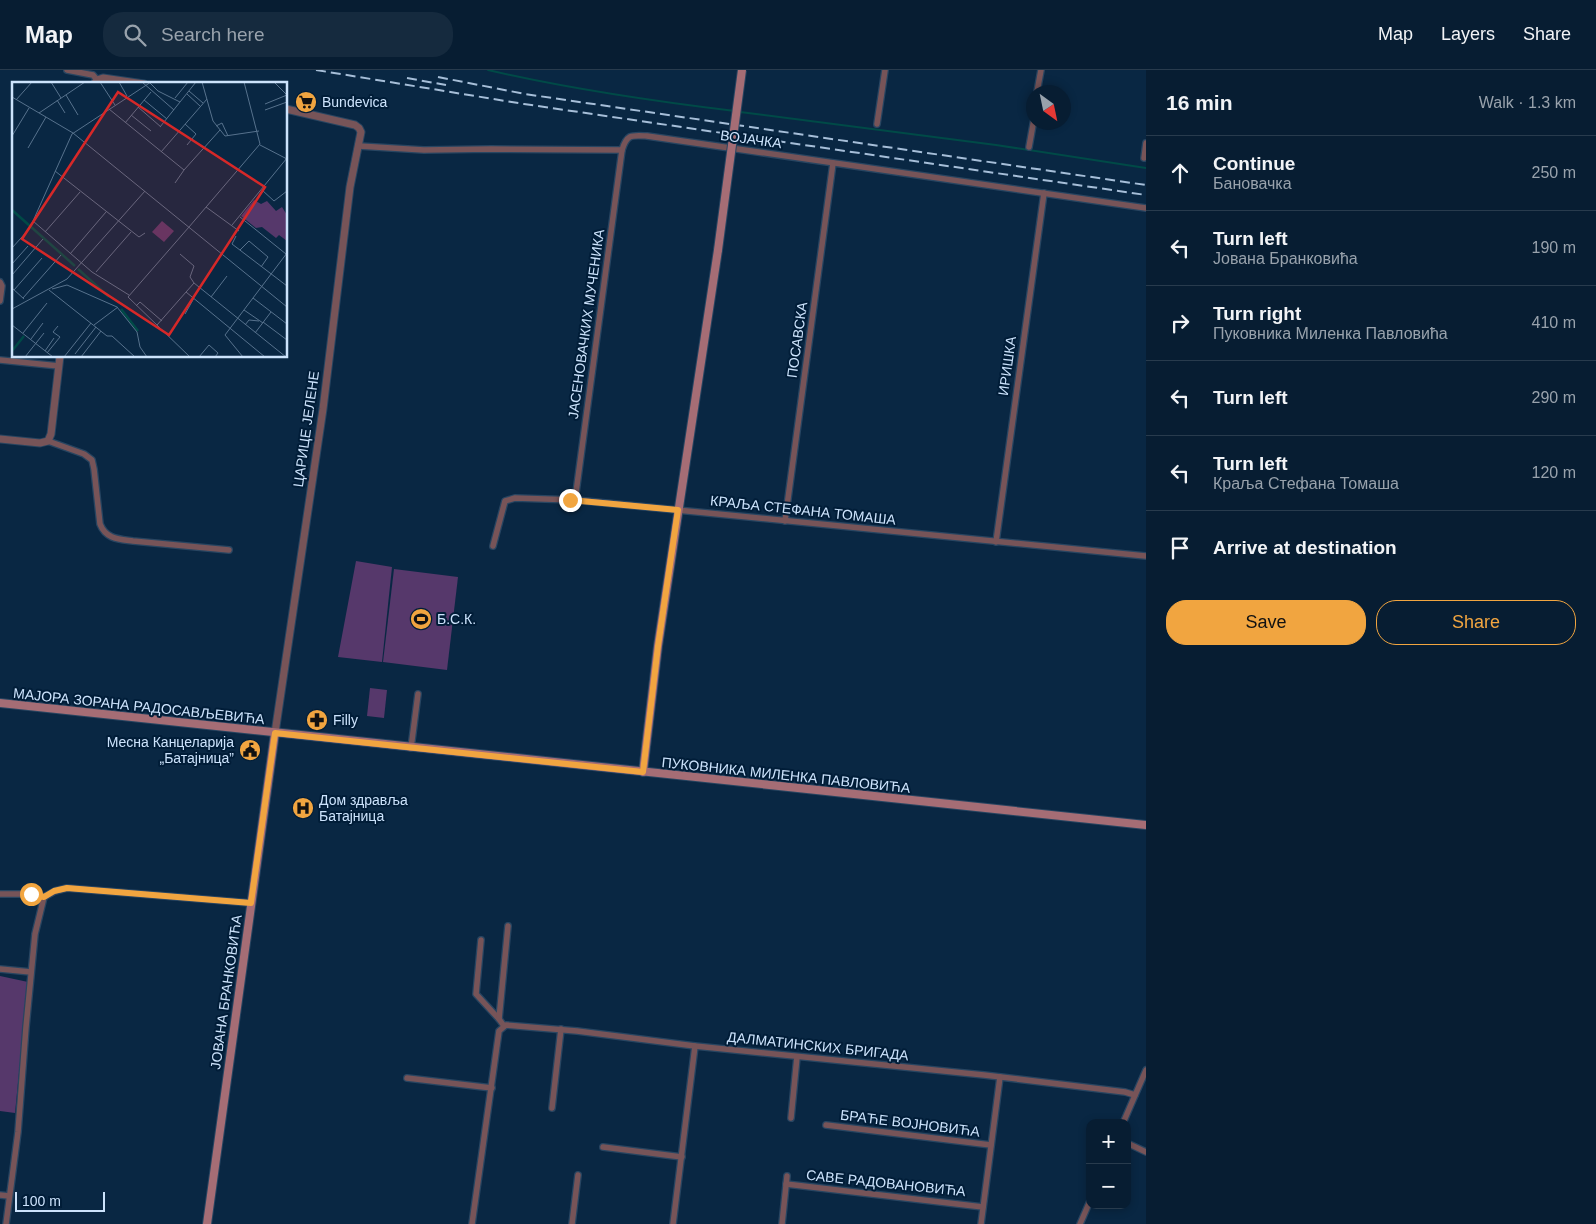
<!DOCTYPE html>
<html lang="en">
<head>
<meta charset="utf-8">
<style>
	:root { --surface:#071d32; --page:#152a3e; --text:#f1f3f6; --muted:#98a2ac; --line:#283b4d; --accent:#f1a540 }
	body { margin:0; font-family:Arial,sans-serif; background:var(--page); color:var(--text) }
	.controls { position:absolute; right:15px; bottom:15px; display:grid; overflow:hidden; border-radius:10px; box-shadow:0 2px 8px #0003 }
	.controls button { width:45px; height:45px; display:grid; place-items:center; padding:0; border:0; border-bottom:1px solid var(--line); background:var(--surface); color:var(--text); font:25px sans-serif }
	.compass { position:absolute; left:1026px; top:15px; width:45px; height:45px; border-radius:50%; background:var(--surface); box-shadow:0 2px 8px #0003; rotate:147deg }
	.scale { position:absolute; left:15px; bottom:12px; width:90px; box-sizing:border-box; padding-left:5px; border:2px solid #cce3fc; border-top:0; font-size:14px; line-height:18px; white-space:nowrap; color:#cce3fc; -webkit-text-stroke:4px #011d38; paint-order:stroke }
	.stop { position:absolute; width:15px; height:15px; margin:-11px; border:4px solid #f1a540; border-radius:50%; background:#fff }
	.stop.end { background:#f1a540; border-color:#fff; box-shadow:0 1px 5px #0008 }
	.list { margin:0; padding:0; list-style:none }
	h2 { display:flex; justify-content:space-between; align-items:center; height:65px; margin:0; padding:0 20px; font-size:21px }
	h2 small { font-size:16px; font-weight:400; color:var(--muted) }
	.list li { display:grid; grid-template-columns:32px 1fr auto; gap:15px; align-items:center; box-sizing:border-box; height:75px; padding:0 20px; border-top:1px solid var(--line) }
	.list b { display:block; font-size:19px; white-space:nowrap }
	.list p { margin:0; font-size:16px; white-space:nowrap; color:var(--muted) }
	.list em { font-size:16px; font-style:normal; color:var(--muted) }
	.actions { display:flex; gap:10px; padding:15px 20px }
	.actions a { flex:1; padding:11px 0; border:1px solid var(--accent); border-radius:20px; text-align:center; font-size:18px; color:var(--accent) }
	.actions .main { background:var(--accent); color:#111 }
	.icon { flex:none; width:28px; height:28px; fill:none; stroke:currentColor; stroke-width:2; stroke-linecap:round; stroke-linejoin:round }
	.map { position:relative; flex:none; width:1146px; height:1154px; overflow:hidden }
	header { display:flex; align-items:center; gap:30px; box-sizing:border-box; height:70px; padding:0 25px; background:var(--surface); border-bottom:1px solid var(--line) }
	header strong { font-size:24px }
	nav { display:flex; gap:28px; margin-inline-start:auto; font-size:18px }
	.search { width:350px; height:45px; background:var(--page); display:flex; align-items:center; gap:12px; box-sizing:border-box; padding:0 18px; border-radius:20px; color:var(--muted); font-size:19px }
	main { display:flex }
	aside { flex:1; background:var(--surface) }
	.map>svg:first-child { display:block }
	.green { fill:#56386b }
	.lines { fill:none; stroke-linecap:round; stroke-linejoin:round }
	.stream { stroke:#004a47; stroke-width:2 }
	.minor-casing { stroke:#284561; stroke-width:8 }
	.tertiary-casing { stroke:#284561; stroke-width:9 }
	.secondary-casing { stroke:#284561; stroke-width:10 }
	.minor { stroke:#775458; stroke-width:5.5 }
	.tertiary { stroke:#775458; stroke-width:7 }
	.secondary { stroke:#a56d75; stroke-width:8 }
	.rail { stroke:#a6bed8; stroke-width:2; stroke-dasharray:10 5; stroke-linecap:butt }
	.secondary-bridge-casing { stroke:#284561; stroke-width:10; stroke-linecap:butt }
	.secondary-bridge { stroke:#a56d75; stroke-width:8 }
	.route { stroke:#f1a540; stroke-width:6 }
	.labels { text-anchor:middle; stroke-width:4; stroke-linejoin:round; paint-order:stroke }
	.poi-label { font-size:14px; fill:#cce3fc; stroke:#011d38; text-anchor:start }
	.street-label { font-size:14px; fill:#cce3fc; stroke:#011d38 }
	.inset-river { fill:none; stroke:#004a47; stroke-width:2.5 }
	.inset-road { fill:none; stroke:#57728d; stroke-width:1 }
	.view { fill:#d62828; fill-opacity:0.15; stroke:#d62828; stroke-width:2.5 }
	.inset-edge { fill:none; stroke:#cce3fc; stroke-width:2.5 }
</style>
</head>
<body>
<header>
<strong>Map</strong>
<div class="search"><svg class="icon" aria-label="search" viewBox="0 0 24 24"><circle cx="10" cy="10" r="6"/><path d="M15 15l6 6"/></svg>Search here</div>
<nav><a>Map</a><a>Layers</a><a>Share</a></nav>
</header>
<main>
<div class="map">
<svg width="1146" height="1154" viewBox="0 0 1146 1154">
	<rect width="100%" height="100%" fill="#092743"/>
	<g class="green">
		<polygon points="356,491 392,497 382,592 338,587"/>
		<polygon points="394,499 458,507 447,600 383,592"/>
		<polygon points="370,618 387,620 384,648 367,646"/>
		<polygon points="0,906 28,912 15,1043 0,1041"/>
	</g>
	<g class="lines">
		<g class="stream">
			<path d="M488 0C570 19 652 31 735 41"/>
			<polyline points="740,42 996,75 1146,98"/>
		</g>
		<g class="minor-casing">
			<g id="minor">
				<polyline points="67,0 93,5 97,10"/>
				<polyline points="1037,22 1041,0"/>
				<polyline points="877,54 885,0"/>
				<polyline points="359,76 424,80 491,79 622,80"/>
				<polyline points="1029,77 1034,49"/>
				<polyline points="1144,88 1146,73"/>
				<polyline points="0,212 2,216 0,231"/>
				<polyline points="0,290 59,296"/>
				<path d="M48 371 84 384 92 390 94 399 100 454C106 469 118 469 133 471L229 480"/>
				<path d="M575 430 622 80C627 64 631 65 647 66L1146 138"/>
				<polyline points="785,451 833,93"/>
				<polyline points="996,472 1044,123"/>
				<polyline points="493,476 505,431 515,428 575,430 1146,486"/>
				<polyline points="411,678 418,624"/>
				<polyline points="0,824 31,824 44,827 55,821 67,818 251,833"/>
				<polyline points="481,870 476,924 499,949"/>
				<polyline points="0,899 31,902"/>
				<polyline points="504,956 499,949 508,856"/>
				<polyline points="407,1008 492,1018"/>
				<polyline points="552,1038 561,959"/>
				<polyline points="791,1048 797,987"/>
				<polyline points="1123,1053 1146,1000"/>
				<polyline points="826,1055 991,1075"/>
				<polyline points="1127,1073 1146,1082"/>
				<polyline points="603,1077 682,1087"/>
				<polyline points="786,1114 983,1137"/>
				<polyline points="0,1125 9,1126"/>
				<polyline points="6,1154 18,1062 26,957 35,864 44,827"/>
				<polyline points="472,1154 499,961 506,955 577,961 695,976 984,1005 1125,1022 1135,1025"/>
				<polyline points="572,1154 578,1105"/>
				<polyline points="673,1154 695,976"/>
				<polyline points="782,1154 787,1106"/>
				<polyline points="981,1154 1000,1007"/>
				<polyline points="1080,1154 1090,1131"/>
			</g>
		</g>
		<g class="tertiary-casing">
			<g id="tertiary">
				<polyline points="94,14 97,10 103,8 144,14"/>
				<polyline points="0,369 40,373 48,371 51,364 60,286"/>
				<polyline points="275,663 323,339 350,117 361,62 359,58 355,55 286,39"/>
			</g>
		</g>
		<g class="secondary-casing">
			<g id="secondary">
				<polyline points="0,633 1146,755"/>
				<polyline points="643,702 658,576 718,180"/>
				<polyline points="207,1154 275,663"/>
			</g>
		</g>
		<use href="#minor" class="minor"/>
		<use href="#tertiary" class="tertiary"/>
		<use href="#secondary" class="secondary"/>
		<g class="rail">
			<polyline points="316,0 524,34 1146,125"/>
			<polyline points="438,7 525,24 1146,115"/>
			<polyline points="407,8 446,15"/>
		</g>
		<g class="secondary-bridge-casing">
			<polyline id="secondary-bridge" points="718,180 742,0"/>
		</g>
		<use href="#secondary-bridge" class="secondary-bridge"/>
	</g>
	<g class="lines">
		<polyline class="route" points="31,824 44,827 54,821 67,818 251,833 275,663 643,702 658,576 678,440 570,430"/>
	</g>
	<defs>
		<g id="supermarket-disc" transform="scale(1.125)"><circle r="9.5" fill="#f1a540" stroke="#011d38"/><path d="M-6-5.5h2.5l.6 2H6L4.5 2H-2.5L-4.4-4H-6ZM-1.5 3.2a1.3 1.3 0 1 0 .1 0ZM3 3.2a1.3 1.3 0 1 0 .1 0Z" fill="#111"/></g>
		<g id="stadium-disc" transform="scale(1.125)"><circle r="9.5" fill="#f1a540" stroke="#011d38"/><path d="M0-5a6.5 5 0 1 0 0 10a6.5 5 0 1 0 0-10ZM-3.5-1.8h7v3.6h-7Z" fill="#111"/></g>
		<g id="pharmacy-disc" transform="scale(1.125)"><circle r="9.5" fill="#f1a540" stroke="#011d38"/><path d="M-2-6h4v4h4v4h-4v4h-4v-4h-4v-4h4Z" fill="#111"/></g>
		<g id="civic-disc" transform="scale(1.125)"><circle r="9.5" fill="#f1a540" stroke="#011d38"/><path d="M-.6-6.5H3V-4.5H.6V-3L4-1V1h2V6H-6V1h2V-1L-.6-3ZM-1.2 2.5V6h2.4V2.5Z" fill="#111"/></g>
		<g id="hospital-disc" transform="scale(1.125)"><circle r="9.5" fill="#f1a540" stroke="#011d38"/><path d="M-5-5h3v3.5h4V-5h3V5h-3V1.5h-4V5h-3Z" fill="#111"/></g>
	</defs>
	<g fill-rule="evenodd">
		<use href="#supermarket-disc" x="306" y="32"/>
		<use href="#stadium-disc" x="421" y="549"/>
		<use href="#pharmacy-disc" x="317" y="650"/>
		<use href="#civic-disc" x="250" y="680"/>
		<use href="#hospital-disc" x="303" y="738"/>
	</g>
	<g class="labels">
		<g class="poi-label">
			<text x="322" y="37">Bundevica</text>
			<text x="437" y="554">Б.С.К.</text>
			<text x="333" y="655">Filly</text>
			<text x="234" y="677" text-anchor="end">Месна Канцеларија<tspan x="234" dy="16">„Батајница”</tspan></text>
			<text x="319" y="735">Дом здравља<tspan x="319" dy="16">Батајница</tspan></text>
		</g>
		<g class="street-label">
			<text transform="translate(751 69) rotate(8)" y="5">ВОЈАЧКА</text>
			<text transform="translate(586 254) rotate(-82)" y="5">ЈАСЕНОВАЧКИХ МУЧЕНИКА</text>
			<text transform="translate(797 270) rotate(-82)" y="5">ПОСАВСКА</text>
			<text transform="translate(1007 296) rotate(-82)" y="5">ИРИШКА</text>
			<text transform="translate(306 359) rotate(-82)" y="5">ЦАРИЦЕ ЈЕЛЕНЕ</text>
			<text transform="translate(803 440) rotate(6)" y="5">КРАЉА СТЕФАНА ТОМАША</text>
			<text transform="translate(139 636) rotate(6)" y="5">МАЈОРА ЗОРАНА РАДОСАВЉЕВИЋА</text>
			<text transform="translate(786 705) rotate(6)" y="5">ПУКОВНИКА МИЛЕНКА ПАВЛОВИЋА</text>
			<text transform="translate(226 922) rotate(-82)" y="5">ЈОВАНА БРАНКОВИЋА</text>
			<text transform="translate(818 976) rotate(6)" y="5">ДАЛМАТИНСКИХ БРИГАДА</text>
			<text transform="translate(910 1053) rotate(7)" y="5">БРАЋЕ ВОЈНОВИЋА</text>
			<text transform="translate(886 1113) rotate(6)" y="5">САВЕ РАДОВАНОВИЋА</text>
		</g>
	</g>
	<g transform="translate(12 12)">
		<rect width="275" height="275" fill="#092743"/>
		<path d="M242 118 249 122 255 119 264 129 270 125 275 133V159L267 153 264 156 250 145 244 146 229 134ZM150 139 162 149 152 160 140 150Z" fill="#56386b"/>
		<path class="inset-river" d="M0 128 63 184M66 187 97 215M109 227 126 249M0 269 12 254"/>
		<path class="inset-road" d="M39 0 49 16M88 0 103 23M107 0 115 14M130 0 162 28M190 0 201 39 213 54 247 49M262 0 275 13M138 1 146 9 168 20M177 9 191 21M175 12 188 24M54 13 66 33M0 15 61 51 275 225M163 16 176 0M4 18 20 0M45 18 53 31M132 18 155 37M253 22 275 13M126 25 149 45M97 27 172 88 208 48M253 28 275 20M27 31 73 0M119 33 139 49M113 41 139 10M173 42 184 52 175 63M204 44 210 41 216 54M148 45 184 0M0 54 17 26M248 63 275 77M16 66 34 35M149 70 195 17M43 89 127 155 133 151M163 101 172 88M250 108 262 119 275 109M194 125 227 149M228 135 274 172M220 143 275 76M177 145 116 215 178 275M177 145 248 62 232 0M33 150 68 110M224 154 220 162 275 204M0 166 18 146M228 168 237 159 256 175 249 185M58 172 94 130M168 172 182 184 178 195 182 201 274 275M0 182 16 164M84 190 119 150M0 193 31 157M0 206 12 217M40 207 55 203 105 225 125 250 128 265 135 275M2 208 30 176M37 208 95 254H100L123 275M174 210 253 275M117 213 80 190 21 139 60 52 139 0M199 215 215 194M11 216 49 173M241 216 275 242M124 224 128 220 150 239M0 227 55 197 133 109M232 228 251 241M173 232 182 216M251 240 275 258M0 243 41 275M82 243 106 225M145 243 182 201M233 243 237 238 247 239M11 251 35 221M243 251 259 230M19 257 31 241M33 269 42 256M35 271 48 255 41 250 46 244M63 272 84 245M13 275 32 251M52 275 79 241M69 275 89 249M187 275 197 263 206 271 203 275M231 275 213 253 275 171"/>
		<path class="view" d="M106 10 253 105 157 253 10 157Z"/>
		<rect width="275" height="275" class="inset-edge"/>
	</g>
</svg>
<div class="controls">
<button>+</button>
<button>−</button>
</div>
<svg class="compass" viewBox="-18 -18 36 36"><path d="M0-13l5 13h-10z" fill="#e53935"/><path d="M0 13l5-13h-10z" fill="#98a2ac"/></svg>
<div class="scale">100 m</div>
<div class="stop" style="left:31px;top:824px"></div>
<div class="stop end" style="left:570px;top:430px"></div>
</div>
<aside>
<h2>16 min<small>Walk · 1.3 km</small></h2>
<ul class="list">
<li><svg class="icon" aria-label="ahead" viewBox="0 0 24 24"><path d="M12 20V5M6 11l6-6 6 6"/></svg><div><b>Continue</b><p>Бановачка</p></div><em>250 m</em></li>
<li><svg class="icon" aria-label="left" viewBox="0 0 24 24"><path d="M17 20v-9H6M10 6l-5 5 5 5"/></svg><div><b>Turn left</b><p>Јована Бранковића</p></div><em>190 m</em></li>
<li><svg class="icon" aria-label="right" viewBox="0 0 24 24"><path d="M7 20v-9h11M14 6l5 5-5 5"/></svg><div><b>Turn right</b><p>Пуковника Миленка Павловића</p></div><em>410 m</em></li>
<li><svg class="icon" aria-label="left" viewBox="0 0 24 24"><path d="M17 20v-9H6M10 6l-5 5 5 5"/></svg><div><b>Turn left</b></div><em>290 m</em></li>
<li><svg class="icon" aria-label="left" viewBox="0 0 24 24"><path d="M17 20v-9H6M10 6l-5 5 5 5"/></svg><div><b>Turn left</b><p>Краља Стефана Томаша</p></div><em>120 m</em></li>
<li><svg class="icon" aria-label="arrive" viewBox="0 0 24 24"><path d="M6 21V4h12l-3 4 3 4H6"/></svg><div><b>Arrive at destination</b></div></li>
</ul>
<div class="actions"><a class="main">Save</a><a>Share</a></div>
</aside>
</main>
</body>
</html>
